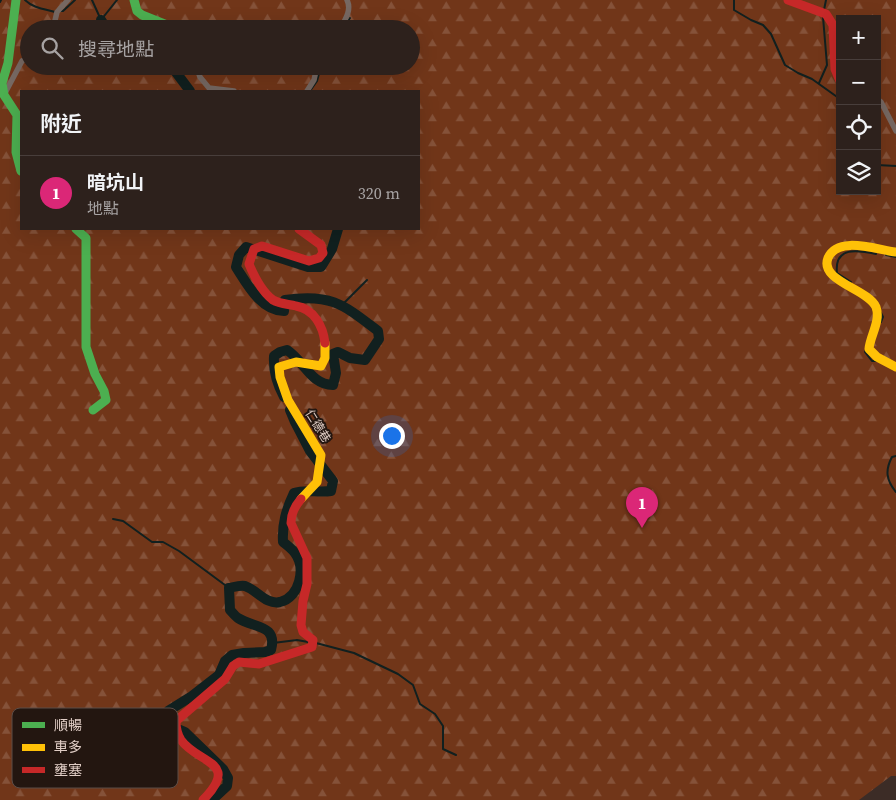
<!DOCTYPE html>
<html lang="zh-TW">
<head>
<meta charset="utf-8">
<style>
	:root { --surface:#2d211c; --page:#392e29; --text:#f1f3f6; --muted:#a7a3a3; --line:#483e3b; --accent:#db2777 }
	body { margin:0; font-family:"Source Serif 4","Noto Sans TC",serif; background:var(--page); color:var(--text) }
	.controls { position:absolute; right:15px; top:15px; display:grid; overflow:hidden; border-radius:0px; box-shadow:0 5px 20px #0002 }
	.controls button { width:45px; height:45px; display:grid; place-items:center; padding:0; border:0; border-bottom:1px solid var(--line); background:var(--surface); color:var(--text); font:25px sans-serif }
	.you { position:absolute; left:391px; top:435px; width:18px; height:18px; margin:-12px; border:4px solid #fff; border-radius:50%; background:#1a73e8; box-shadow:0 0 0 8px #1a73e833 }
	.badge { display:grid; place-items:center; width:32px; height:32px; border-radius:50%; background:var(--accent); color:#fff; font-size:16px; font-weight:700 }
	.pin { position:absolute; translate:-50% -41px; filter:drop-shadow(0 1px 2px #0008) }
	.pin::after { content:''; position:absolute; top:26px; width:18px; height:15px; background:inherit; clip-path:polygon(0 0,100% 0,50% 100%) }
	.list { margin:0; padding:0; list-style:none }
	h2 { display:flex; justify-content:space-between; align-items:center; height:65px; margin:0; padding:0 20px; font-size:21px }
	h2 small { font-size:16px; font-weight:400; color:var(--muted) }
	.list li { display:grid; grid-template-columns:32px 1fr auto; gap:15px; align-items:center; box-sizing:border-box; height:75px; padding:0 20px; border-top:1px solid var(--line) }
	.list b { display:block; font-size:19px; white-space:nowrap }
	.list p { margin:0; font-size:16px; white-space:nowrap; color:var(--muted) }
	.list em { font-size:16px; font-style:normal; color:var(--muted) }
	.icon { flex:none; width:28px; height:28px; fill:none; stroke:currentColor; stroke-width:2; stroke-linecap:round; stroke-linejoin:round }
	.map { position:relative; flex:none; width:896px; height:800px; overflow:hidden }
	.search { position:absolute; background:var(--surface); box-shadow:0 5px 20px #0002; left:20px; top:20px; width:400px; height:55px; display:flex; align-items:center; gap:12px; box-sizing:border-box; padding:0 18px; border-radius:28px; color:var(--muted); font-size:19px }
	.panel { position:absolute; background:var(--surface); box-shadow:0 5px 20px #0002; left:20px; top:90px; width:400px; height:140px; border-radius:0px }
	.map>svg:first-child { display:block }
	.forest { fill:url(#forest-firs); fill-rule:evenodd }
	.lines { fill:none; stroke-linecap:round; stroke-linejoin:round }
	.stream { stroke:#11201f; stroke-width:2 }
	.river { stroke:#11201f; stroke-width:10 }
	.street { stroke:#766862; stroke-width:5.5 }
	.fast { stroke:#4caf50; stroke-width:9 }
	.slow { stroke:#ffc107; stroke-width:9 }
	.jam { stroke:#c62828; stroke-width:9 }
	.labels { text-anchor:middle; stroke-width:4; stroke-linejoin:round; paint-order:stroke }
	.street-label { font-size:12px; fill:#e1cec6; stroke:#231610 }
	.key { fill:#231610; stroke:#5c4d47; stroke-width:1 }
	.key-label { font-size:14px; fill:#e1cec6 }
</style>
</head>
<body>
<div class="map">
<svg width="896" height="800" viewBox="0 0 896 800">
	<defs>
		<pattern id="forest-firs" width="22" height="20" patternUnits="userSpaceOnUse" patternTransform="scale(1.25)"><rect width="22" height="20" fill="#713619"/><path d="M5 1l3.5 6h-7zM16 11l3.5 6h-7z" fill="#855239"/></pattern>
	</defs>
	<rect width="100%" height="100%" fill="#3c2c26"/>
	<path class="forest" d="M0 0H896V776H891L859 800H0ZM840 19H877V191H840ZM29 29H411V66H29ZM21 91H419V229H21Z"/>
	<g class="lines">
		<g class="stream">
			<path d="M25 0C33 8 44 9 55 12"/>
			<polyline points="92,0 101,20"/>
			<polyline points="734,0 734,10 751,20 763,25 771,34 785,65 798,73 812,79 840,99"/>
			<polyline points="0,2 1,0"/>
			<polyline points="824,10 826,0"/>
			<polyline points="59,11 63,11 75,0"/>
			<polyline points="101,20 117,0"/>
			<polyline points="344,27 350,18"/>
			<polyline points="819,83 827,65 823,17"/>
			<polyline points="310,91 317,81 321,66"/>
			<polyline points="840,153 838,156 840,160"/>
			<polyline points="877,165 896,166"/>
			<polyline points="886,255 896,257"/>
			<path d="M851 282 837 273C834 246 858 250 876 254"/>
			<polyline points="342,305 367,280"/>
			<polyline points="881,322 883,317 881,313"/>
			<polyline points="866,350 865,352 872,361 877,361"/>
			<path d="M896 456 892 457C885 470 886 480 896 492"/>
			<polyline points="113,519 123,521 152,542 163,542 179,551 229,588"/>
			<polyline points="273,643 297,640 308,642"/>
			<polyline points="316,643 354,653 398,674 413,685 420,704 435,714 443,726 443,749 456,755"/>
		</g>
		<g class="river">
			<polyline points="101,20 107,29"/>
			<polyline points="174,66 175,71 190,91"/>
			<path d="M284 397C277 384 273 372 274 356L280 352 287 350C304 361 311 385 333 385L336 373 333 354 338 352 350 358 365 360 379 339 378 331C344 305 331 293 285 300L284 311C261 311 247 284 236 267L239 255 246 247 308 267H321L332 249 338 229"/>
			<path d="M212 800 227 786 228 778 223 769 185 732 171 726 167 718 168 711 192 696 219 675 225 661 232 655 244 653 265 652 271 650C278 624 253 628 238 618 235 616 232 612 230 610L229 588C234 587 240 585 245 586 257 590 266 605 280 602 300 597 306 568 295 553 292 549 287 545 283 542 282 524 286 510 294 493 306 489 318 493 331 491L333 481 310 451 295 422 290 410"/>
		</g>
		<g class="street">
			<polyline points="53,29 57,12 68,0"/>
			<path d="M340 29C345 20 352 10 347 0"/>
			<polyline points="196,66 200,77 209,88 234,91"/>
			<polyline points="307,91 314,80 317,66"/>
			<polyline points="4,95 22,61 29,57"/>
			<polyline points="877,99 881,102 896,131"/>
		</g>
		<g class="fast">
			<polyline points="16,0 8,63 2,83 4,95 17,115 16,152 21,171"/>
			<polyline points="134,0 137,11 142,15 177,29"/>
			<polyline points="76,229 86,238 86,347 95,374 104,391 106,400 93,410"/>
		</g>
		<g class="slow">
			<path d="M896 252C877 250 838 235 828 258 819 281 868 289 876 307 881 321 870 336 869 349L877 357 896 367"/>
			<polyline points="301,499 317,482 321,455 288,400 280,377 279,367 296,362 321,366 325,358 325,343"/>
		</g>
		<g class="jam">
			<polyline points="788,0 826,14 833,25 835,69 840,81"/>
			<path d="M299 229 321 245 323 253 319 258 309 261 262 246 254 249 249 264C254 276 262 292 273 300 280 304 288 304 296 306 314 309 323 326 325 343"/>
			<path d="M203 800C241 761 198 764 181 740 177 734 176 728 176 721L225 679 233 666 239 662 259 664 312 647 313 640 303 632 301 625 303 601 307 584V558L291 523C291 514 295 506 301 499"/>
		</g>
	</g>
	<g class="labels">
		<g class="street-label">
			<text transform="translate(318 426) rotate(58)" y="4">仁德巷</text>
		</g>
	</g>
	<rect x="12" y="708" width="166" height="80" rx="8" class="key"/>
	<rect x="22" y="722" width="23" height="6" fill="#4caf50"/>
	<rect x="22" y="744" width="23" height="7" fill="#ffc107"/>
	<rect x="22" y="767" width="23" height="6" fill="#c62828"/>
	<g class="key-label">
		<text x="54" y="730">順暢</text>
		<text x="54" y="752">車多</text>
		<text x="54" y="775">壅塞</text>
	</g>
</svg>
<div class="controls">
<button>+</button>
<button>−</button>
<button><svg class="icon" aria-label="locate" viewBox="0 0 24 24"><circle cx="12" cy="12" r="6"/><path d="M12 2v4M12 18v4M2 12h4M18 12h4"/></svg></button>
<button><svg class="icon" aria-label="layers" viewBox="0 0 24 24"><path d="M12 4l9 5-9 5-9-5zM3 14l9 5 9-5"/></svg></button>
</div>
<div class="you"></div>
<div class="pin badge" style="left:642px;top:528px">1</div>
<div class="search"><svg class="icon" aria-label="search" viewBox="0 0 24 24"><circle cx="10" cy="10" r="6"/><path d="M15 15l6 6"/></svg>搜尋地點</div>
<section class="panel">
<h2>附近<small></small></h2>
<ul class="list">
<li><span class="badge">1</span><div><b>暗坑山</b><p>地點</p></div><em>320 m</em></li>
</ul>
</section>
</div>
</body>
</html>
